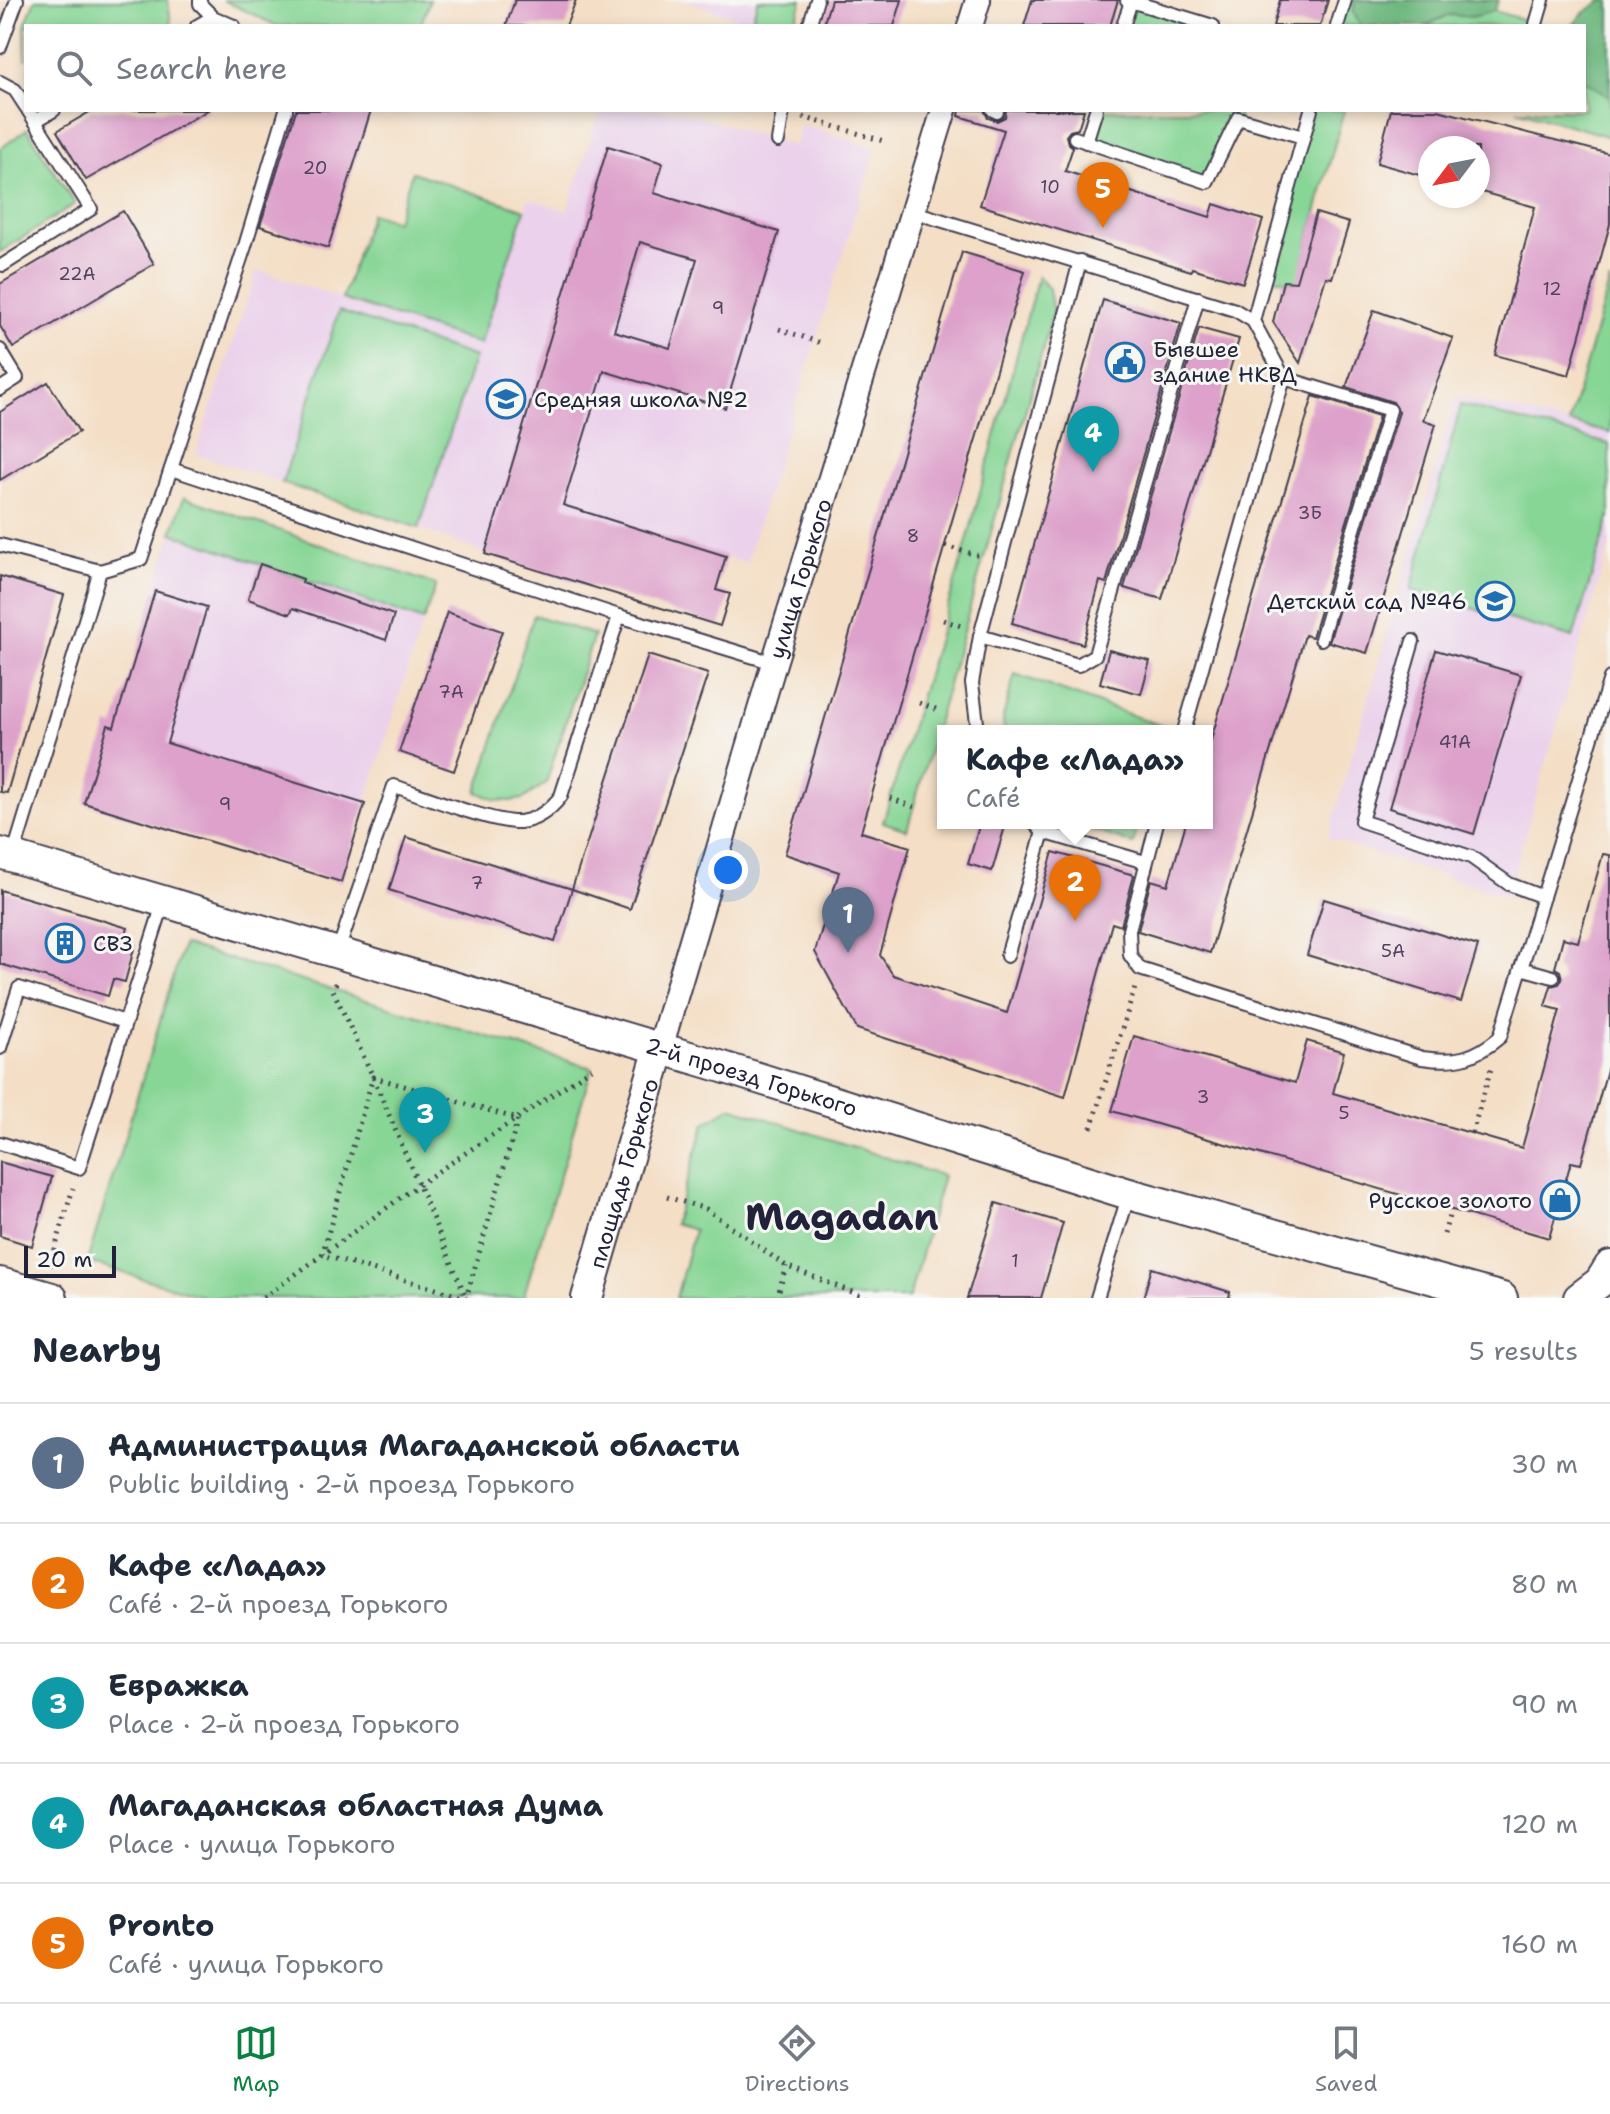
<!DOCTYPE html>
<html lang="en">
<head>
<meta charset="utf-8">
<style>
	:root { --surface:#fff; --page:#f2f2f3; --text:#1f2937; --muted:#747a83; --line:#e0e1e3; --accent:#0b8043 }
	body { margin:0; font-family:"Shantell Sans",sans-serif; background:var(--page); color:var(--text) }
	.compass { position:absolute; left:1418px; top:136px; width:72px; height:72px; border-radius:50%; background:var(--surface); box-shadow:0 4px 12px #0003; rotate:238deg }
	.scale { position:absolute; left:24px; bottom:20px; width:92px; box-sizing:border-box; padding-left:8px; border:4px solid #22223b; border-top:0; font-size:22px; line-height:28px; white-space:nowrap; color:#22223b; -webkit-text-stroke:6px #f6f6f2; paint-order:stroke }
	.you { position:absolute; left:728px; top:870px; width:28px; height:28px; margin:-20px; border:6px solid #fff; border-radius:50%; background:#1a73e8; box-shadow:0 0 0 12px #1a73e833 }
	.badge { display:grid; place-items:center; width:52px; height:52px; border-radius:50%; background:var(--accent); color:#fff; font-size:26px; font-weight:700 }
	.pin { position:absolute; translate:-50% -66px; filter:drop-shadow(0 2px 4px #0008) }
	.pin::after { content:''; position:absolute; top:42px; width:28px; height:24px; background:inherit; clip-path:polygon(0 0,100% 0,50% 100%) }
	.popup { position:absolute; left:937px; top:725px; width:276px; height:104px; box-sizing:border-box; display:grid; place-content:center; border-radius:0px; background:var(--surface); filter:drop-shadow(0 2px 6px #0005); font-size:26px; white-space:nowrap; color:var(--muted) }
	.popup b { font-size:30px; color:var(--text) }
	.popup::after { content:''; position:absolute; left:50%; top:100%; margin-left:-16px; border:16px solid transparent; border-top-color:var(--surface) }
	.list { margin:0; padding:0; list-style:none }
	h2 { display:flex; justify-content:space-between; align-items:center; height:104px; margin:0; padding:0 32px; font-size:34px }
	h2 small { font-size:26px; font-weight:400; color:var(--muted) }
	.list li { display:grid; grid-template-columns:52px 1fr auto; gap:24px; align-items:center; box-sizing:border-box; height:120px; padding:0 32px; border-top:2px solid var(--line) }
	.list b { display:block; font-size:30px; white-space:nowrap }
	.list p { margin:0; font-size:26px; white-space:nowrap; color:var(--muted) }
	.list em { font-size:26px; font-style:normal; color:var(--muted) }
	.icon { flex:none; width:44px; height:44px; fill:none; stroke:currentColor; stroke-width:2; stroke-linecap:round; stroke-linejoin:round }
	.map { position:relative; flex:none; width:1610px; height:1298px; overflow:hidden }
	.search { position:absolute; background:var(--surface); box-shadow:0 4px 12px #0003; left:24px; right:24px; top:24px; height:88px; display:flex; align-items:center; gap:20px; box-sizing:border-box; padding:0 28px; border-radius:0px; color:var(--muted); font-size:30px }
	.sheet { height:704px; background:var(--surface) }
	nav { display:flex; justify-content:space-around; align-items:center; box-sizing:border-box; height:112px; border-top:2px solid var(--line); background:var(--surface); font-size:22px; color:var(--muted) }
	nav a { display:grid; justify-items:center; gap:4px }
	nav .on { color:var(--accent) }
	.map>svg:first-child { display:block }
	.built { fill:#ebd1eb }
	.green { fill:#87d695; stroke:#547c68; stroke-width:2 }
	.forest { fill:#6db77e; stroke:#486c5c; stroke-width:2 }
	.building { fill:#dda1cb; fill-rule:evenodd }
	.lines { fill:none; stroke-linecap:round; stroke-linejoin:round }
	.service-casing { stroke:#423e50; stroke-width:16 }
	.minor-casing { stroke:#423e50; stroke-width:28 }
	.tertiary-casing { stroke:#423e50; stroke-width:34 }
	.path { stroke:#423e50; stroke-width:5; stroke-dasharray:2 6; stroke-linecap:butt }
	.service { stroke:#fff; stroke-width:12 }
	.minor { stroke:#fff; stroke-width:24 }
	.tertiary { stroke:#fff; stroke-width:30 }
	.labels { text-anchor:middle; stroke-width:6; stroke-linejoin:round; paint-order:stroke }
	.number-label { font-size:18px; fill:#51425f }
	.poi-label { font-size:22px; fill:#22223b; stroke:#f6f6f2; text-anchor:start }
	.street-label { font-size:22px; fill:#22223b; stroke:#f6f6f2 }
	.town-label { font-size:38px; font-weight:bold; fill:#22223b; stroke:#f6f6f2 }
</style>
</head>
<body>
<div class="map">
<svg width="1610" height="1298" viewBox="0 0 1610 1298">
	<rect width="100%" height="100%" fill="#f6f6f2"/>
	<filter id="ink" filterUnits="userSpaceOnUse"><feTurbulence type="fractalNoise" baseFrequency=".0125" numOctaves="2"/><feDisplacementMap in="SourceGraphic" scale="16" xChannelSelector="R" yChannelSelector="G"/><feConvolveMatrix kernelMatrix="1 2 1 2 8 2 1 2 1" color-interpolation-filters="sRGB"/></filter>
	<filter id="wash" filterUnits="userSpaceOnUse"><feTurbulence type="fractalNoise" baseFrequency=".006" numOctaves="4" result="noise"/><feDisplacementMap in="SourceGraphic" scale="32" xChannelSelector="R" yChannelSelector="G"/><feGaussianBlur stdDeviation="1.8" result="paint"/><feColorMatrix in="noise" values="0 0 0 0 0 0 0 0 0 0 0 0 0 0 0 0 0 1.4 0 .05"/><feComposite in="paint" operator="in"/></filter>
	<g filter="url(#wash)">
		<rect width="100%" height="100%" fill="#f4dec5"/>
		<g class="built">
			<polygon points="684,0 758,0 751,23"/>
			<polygon points="600,110 677,110 794,146 801,124 876,148 746,563 726,557 716,590 730,594 720,626 485,554 419,528 196,454 257,270 480,344 529,198 567,211"/>
			<polygon points="1456,396 1610,433 1610,543 1507,897 1328,838"/>
			<polygon points="172,533 423,621 341,882 84,803 115,727"/>
		</g>
		<g class="green">
			<polygon points="35,0 168,0 171,25 26,26 26,60 25,25"/>
			<polygon points="223,0 430,0 420,26 277,26"/>
			<polygon points="758,0 802,0 794,26 759,26 751,23"/>
			<polygon points="1345,0 1458,0 1544,26 1337,26"/>
			<polygon points="1131,1 1213,26 1123,26"/>
			<polygon points="1584,38 1610,46 1610,137 1517,110 1584,110"/>
			<polygon points="1096,110 1239,110 1238,118 1207,182 1086,142"/>
			<polygon points="1311,110 1344,110 1297,283 1264,276"/>
			<polygon points="27,129 75,204 0,252 0,149"/>
			<polygon points="412,172 525,210 480,344 342,299 371,213 396,221"/>
			<polygon points="1038,276 1049,289 1053,313 907,830 883,822 964,552"/>
			<polygon points="1610,280 1610,433 1569,423"/>
			<polygon points="339,311 475,357 419,528 282,483"/>
			<polygon points="1461,405 1609,444 1610,515 1573,638 1411,590"/>
			<polygon points="184,497 436,585 423,621 172,533"/>
			<polygon points="534,615 594,635 546,783 523,799 510,801 496,800 477,792"/>
			<polygon points="1015,674 1165,727 1164,731 1004,731 1003,717"/>
			<polygon points="1073,823 1139,823 1133,844"/>
			<polygon points="183,945 592,1068 523,1298 208,1298 87,1262"/>
			<polygon points="731,1107 943,1176 909,1298 676,1298 694,1230 674,1224 705,1123"/>
		</g>
		<g class="forest">
			<polygon points="1355,0 1499,0 1494,11 1473,17 1449,15 1425,26 1361,26 1353,12"/>
			<polygon points="1603,0 1610,1 1610,97 1584,80 1584,26 1572,26 1583,13"/>
		</g>
		<g id="blocks">
			<g class="building">
				<polygon points="515,0 576,0 566,26 506,26"/>
				<polygon points="831,0 902,0 894,26 823,26"/>
				<polygon points="1032,0 1118,0 1110,26 1024,26"/>
				<polygon points="1280,0 1328,0 1320,26 1273,26"/>
				<polygon points="93,110 208,110 86,180 57,131"/>
				<polygon points="296,110 371,110 328,248 260,226"/>
				<polygon points="960,110 984,110 988,118 997,121 1005,117 1006,110 1084,110 1078,129 1070,131 1066,136 1068,143 1073,147 1065,171 1210,217 1214,204 1263,220 1243,283 1192,268 1191,271 980,205 1004,130 959,116"/>
				<polygon points="1391,110 1438,110 1610,154 1610,224 1569,375 1495,355 1535,207 1478,191 1478,148 1430,148 1430,178 1377,163"/>
				<path d="M608 146 663 163 654 193 779 232 725 408 604 371 563 505 726 556 716 590 730 594 720 626 485 554ZM640 242 697 259 670 348 614 331Z"/>
				<polygon points="123,211 154,264 13,348 0,326 0,284"/>
				<polygon points="1316,213 1349,223 1332,278 1326,277 1300,363 1273,322 1283,281 1296,282"/>
				<polygon points="962,252 1025,271 861,832 910,847 880,955 893,975 1007,1013 1053,852 1134,875 1121,926 1112,923 1065,1097 857,1029 815,952 839,872 785,854"/>
				<polygon points="1103,300 1181,323 1106,583 1100,581 1083,644 1012,623"/>
				<polygon points="1374,310 1453,338 1423,420 1436,424 1367,653 1329,642 1399,412 1393,402 1346,387"/>
				<polygon points="1199,328 1239,339 1162,599 1124,588"/>
				<polygon points="48,382 79,432 0,480 0,412"/>
				<polygon points="1313,396 1379,416 1312,637 1305,635 1210,953 1138,931 1151,880 1168,885 1186,823 1207,823 1207,753"/>
				<polygon points="260,564 303,579 302,583 394,615 386,640 293,608 290,614 248,599"/>
				<polygon points="0,576 64,595 7,793 0,792"/>
				<polygon points="155,591 207,607 167,743 365,804 341,882 84,803 108,725 114,727"/>
				<polygon points="447,612 502,631 454,771 399,752"/>
				<polygon points="1109,650 1150,661 1141,694 1100,683"/>
				<polygon points="1436,650 1521,675 1474,834 1389,808"/>
				<polygon points="648,655 708,674 630,909 572,889"/>
				<polygon points="980,823 1006,823 992,871 968,864"/>
				<polygon points="406,837 572,889 555,942 389,890"/>
				<polygon points="1603,854 1610,855 1610,1059 1581,1164 1571,1162 1549,1238 1112,1111 1134,1036 1295,1083 1307,1041 1344,1052 1333,1093 1522,1148 1560,1010 1545,1006 1551,986 1559,984 1562,979 1560,971 1555,968 1563,938 1578,942"/>
				<polygon points="0,890 128,928 124,942 135,945 125,982 113,979 108,996 0,964"/>
				<polygon points="1324,899 1478,946 1461,1002 1307,955"/>
				<polygon points="0,1162 52,1177 32,1246 0,1236"/>
				<polygon points="996,1203 1063,1223 1041,1298 967,1298"/>
				<polygon points="1152,1268 1230,1292 1229,1298 1143,1298"/>
			</g>
		</g>
	</g>
	<g filter="url(#ink)">
		<use href="#blocks" fill-opacity="0" stroke="#423e50" stroke-width="2"/>
		<g class="lines">
			<g class="service-casing">
				<g id="service">
					<polyline points="200,0 200,4 213,17 234,26"/>
					<polyline points="1127,0 1213,26"/>
					<polyline points="1536,24 1543,0"/>
					<polyline points="197,26 213,17"/>
					<polyline points="809,26 817,0"/>
					<polyline points="1123,26 1131,1"/>
					<polyline points="1337,26 1345,0"/>
					<polyline points="0,47 17,0"/>
					<polyline points="0,82 15,90 26,107"/>
					<polyline points="993,110 997,112"/>
					<polyline points="35,121 54,110"/>
					<polyline points="1075,138 1207,182 1238,118 1303,137"/>
					<polyline points="778,141 783,111"/>
					<polyline points="1086,142 1096,110"/>
					<polyline points="914,212 1235,310 1253,321 1284,378 1184,731"/>
					<polyline points="3,265 91,209 28,110"/>
					<polyline points="1253,321 1311,110"/>
					<polyline points="0,350 17,378 0,389"/>
					<polyline points="1284,378 1390,410 1321,639"/>
					<polyline points="171,469 619,616 774,663"/>
					<polyline points="0,545 100,571"/>
					<polyline points="980,636 1078,665 1095,655 1198,298"/>
					<polyline points="1413,641 1361,821 1471,857 1509,884 1543,897"/>
					<polyline points="978,731 972,683 980,636 1080,261"/>
					<polyline points="1034,823 1043,832 1145,862"/>
					<path d="M1157 823 1129 930 1130 955 1140 969 1422 1058C1456 1063 1474 1059 1500 1037L1610 678"/>
					<polyline points="13,856 100,571 141,559 245,246 286,110"/>
					<path d="M338 951 394 786C422 795 495 824 520 822 537 820 551 809 561 796L619 616"/>
					<polyline points="1007,956 1043,832"/>
					<polyline points="1521,968 1553,977"/>
					<polyline points="0,1048 19,988 125,1022"/>
					<polyline points="0,1143 79,1168 164,901"/>
					<polyline points="1097,1298 1129,1194"/>
				</g>
			</g>
			<g class="minor-casing">
				<g id="minor">
					<polyline points="970,26 978,0"/>
					<path id="s1" d="M660 1048 774 663 944 110"/>
				</g>
			</g>
			<g class="tertiary-casing">
				<g id="tertiary">
					<path id="s2" d="M0 853 713 1064 1129 1194 1502 1298"/>
					<polyline points="0,1283 52,1298"/>
					<path id="s3" d="M587 1298 660 1048"/>
					<polyline points="1579,1298 1600,1282 1610,1266"/>
				</g>
			</g>
			<g class="path">
				<polyline points="803,117 887,142"/>
				<polyline points="779,329 824,344"/>
				<polyline points="945,546 983,557"/>
				<polyline points="943,620 964,627"/>
				<polyline points="919,703 941,711"/>
				<polyline points="890,798 914,807"/>
				<polyline points="336,983 333,990 373,1077 466,1297"/>
				<polygon points="373,1077 518,1119 466,1298 322,1255"/>
				<polyline points="1091,1128 1135,988"/>
				<polyline points="1472,1133 1491,1069"/>
				<polyline points="667,1197 706,1209 786,1266 867,1298"/>
				<polyline points="1444,1234 1451,1209"/>
				<polyline points="50,1266 73,1188"/>
				<polyline points="263,1298 418,1185 592,1068"/>
				<polyline points="777,1298 786,1266"/>
			</g>
			<use href="#service" class="service"/>
			<use href="#minor" class="minor"/>
			<use href="#tertiary" class="tertiary"/>
		</g>
	</g>
	<defs>
		<g id="civic-ring" transform="scale(2)"><circle r="9.5" fill="#f6f6f2" stroke="#1f6fb2" stroke-width="1.5"/><path d="M-.6-6.5H3V-4.5H.6V-3L4-1V1h2V6H-6V1h2V-1L-.6-3ZM-1.2 2.5V6h2.4V2.5Z" fill="#1f6fb2"/></g>
		<g id="school-ring" transform="scale(2)"><circle r="9.5" fill="#f6f6f2" stroke="#1f6fb2" stroke-width="1.5"/><path d="M0-5L7-2L0 1L-7-2ZM-4 1L0 2.5L4 1V4Q0 6-4 4Z" fill="#1f6fb2"/></g>
		<g id="building-ring" transform="scale(2)"><circle r="9.5" fill="#f6f6f2" stroke="#1f6fb2" stroke-width="1.5"/><path d="M-4-6H4V6H1V3H-1V6H-4ZM-2.5-4.3h1.7v1.8h-1.7ZM.8-4.3h1.7v1.8H.8ZM-2.5-1h1.7V.8h-1.7ZM.8-1h1.7V.8H.8Z" fill="#1f6fb2"/></g>
		<g id="shop-ring" transform="scale(2)"><circle r="9.5" fill="#f6f6f2" stroke="#1f6fb2" stroke-width="1.5"/><path d="M-5-2.5h2.3a2.7 3.5 0 0 1 5.4 0H5L5.5 6h-11ZM-1.5-2.5h3a1.5 2.3 0 0 0-3 0Z" fill="#1f6fb2"/></g>
	</defs>
	<g fill-rule="evenodd">
		<use href="#civic-ring" x="1125" y="362"/>
		<use href="#school-ring" x="506" y="399"/>
		<use href="#school-ring" x="1495" y="601"/>
		<use href="#building-ring" x="65" y="943"/>
		<use href="#shop-ring" x="1560" y="1200"/>
	</g>
	<g class="labels">
		<g class="number-label">
			<text x="315" y="174">20</text>
			<text x="1050" y="193">10</text>
			<text x="77" y="280">22А</text>
			<text x="1552" y="295">12</text>
			<text x="718" y="314">9</text>
			<text x="1310" y="519">3Б</text>
			<text x="913" y="542">8</text>
			<text x="451" y="698">7А</text>
			<text x="1455" y="748">41А</text>
			<text x="225" y="810">9</text>
			<text x="477" y="889">7</text>
			<text x="1393" y="957">5А</text>
			<text x="1203" y="1103">3</text>
			<text x="1344" y="1119">5</text>
			<text x="1015" y="1267">1</text>
		</g>
		<g class="poi-label">
			<text x="1153" y="357">Бывшее<tspan x="1153" dy="25">здание НКВД</tspan></text>
			<text x="534" y="407">Средняя школа №2</text>
			<text x="1467" y="609" text-anchor="end">Детский сад №46</text>
			<text x="93" y="951">СВЗ</text>
			<text x="1532" y="1208" text-anchor="end">Русское золото</text>
		</g>
		<g class="street-label">
			<text dy="8" stroke="none"><textPath href="#s1" startOffset="490">улица Горького</textPath></text>
			<text dy="8" stroke="none"><textPath href="#s2" startOffset="784">2-й проезд Горького</textPath></text>
			<text dy="8" stroke="none"><textPath href="#s3" startOffset="130">площадь Горького</textPath></text>
		</g>
		<g class="town-label">
			<text x="842" y="1230">Magadan</text>
		</g>
	</g>
</svg>
<svg class="compass" viewBox="-18 -18 36 36"><path d="M0-13l5 13h-10z" fill="#e53935"/><path d="M0 13l5-13h-10z" fill="#747a83"/></svg>
<div class="scale">20 m</div>
<div class="you"></div>
<div class="pin badge" style="left:848px;top:953px;background:#5c6f8a">1</div>
<div class="pin badge" style="left:1075px;top:921px;background:#e8710a">2</div>
<div class="popup"><b>Кафе «Лада»</b>Café</div>
<div class="pin badge" style="left:425px;top:1153px;background:#0f9aa8">3</div>
<div class="pin badge" style="left:1093px;top:472px;background:#0f9aa8">4</div>
<div class="pin badge" style="left:1103px;top:228px;background:#e8710a">5</div>
<div class="search"><svg class="icon" aria-label="search" viewBox="0 0 24 24"><circle cx="10" cy="10" r="6"/><path d="M15 15l6 6"/></svg>Search here</div>
</div>
<section class="sheet">
<h2>Nearby<small>5 results</small></h2>
<ul class="list">
<li><span class="badge" style="background:#5c6f8a">1</span><div><b>Администрация Магаданской области</b><p>Public building · 2-й проезд Горького</p></div><em>30 m</em></li>
<li><span class="badge" style="background:#e8710a">2</span><div><b>Кафе «Лада»</b><p>Café · 2-й проезд Горького</p></div><em>80 m</em></li>
<li><span class="badge" style="background:#0f9aa8">3</span><div><b>Евражка</b><p>Place · 2-й проезд Горького</p></div><em>90 m</em></li>
<li><span class="badge" style="background:#0f9aa8">4</span><div><b>Магаданская областная Дума</b><p>Place · улица Горького</p></div><em>120 m</em></li>
<li><span class="badge" style="background:#e8710a">5</span><div><b>Pronto</b><p>Café · улица Горького</p></div><em>160 m</em></li>
</ul>
</section>
<nav>
<a class="on"><svg class="icon" aria-label="map" viewBox="0 0 24 24"><path d="M3 6l6-2 6 2 6-2v14l-6 2-6-2-6 2zM9 4v14M15 6v14"/></svg>Map</a>
<a><svg class="icon" aria-label="directions" viewBox="0 0 24 24"><path d="M12 3l9 9-9 9-9-9zM9 14v-3h6M13 9l2 2-2 2"/></svg>Directions</a>
<a><svg class="icon" aria-label="saved" viewBox="0 0 24 24"><path d="M7 4h10v16l-5-4-5 4z"/></svg>Saved</a>
</nav>
</body>
</html>
